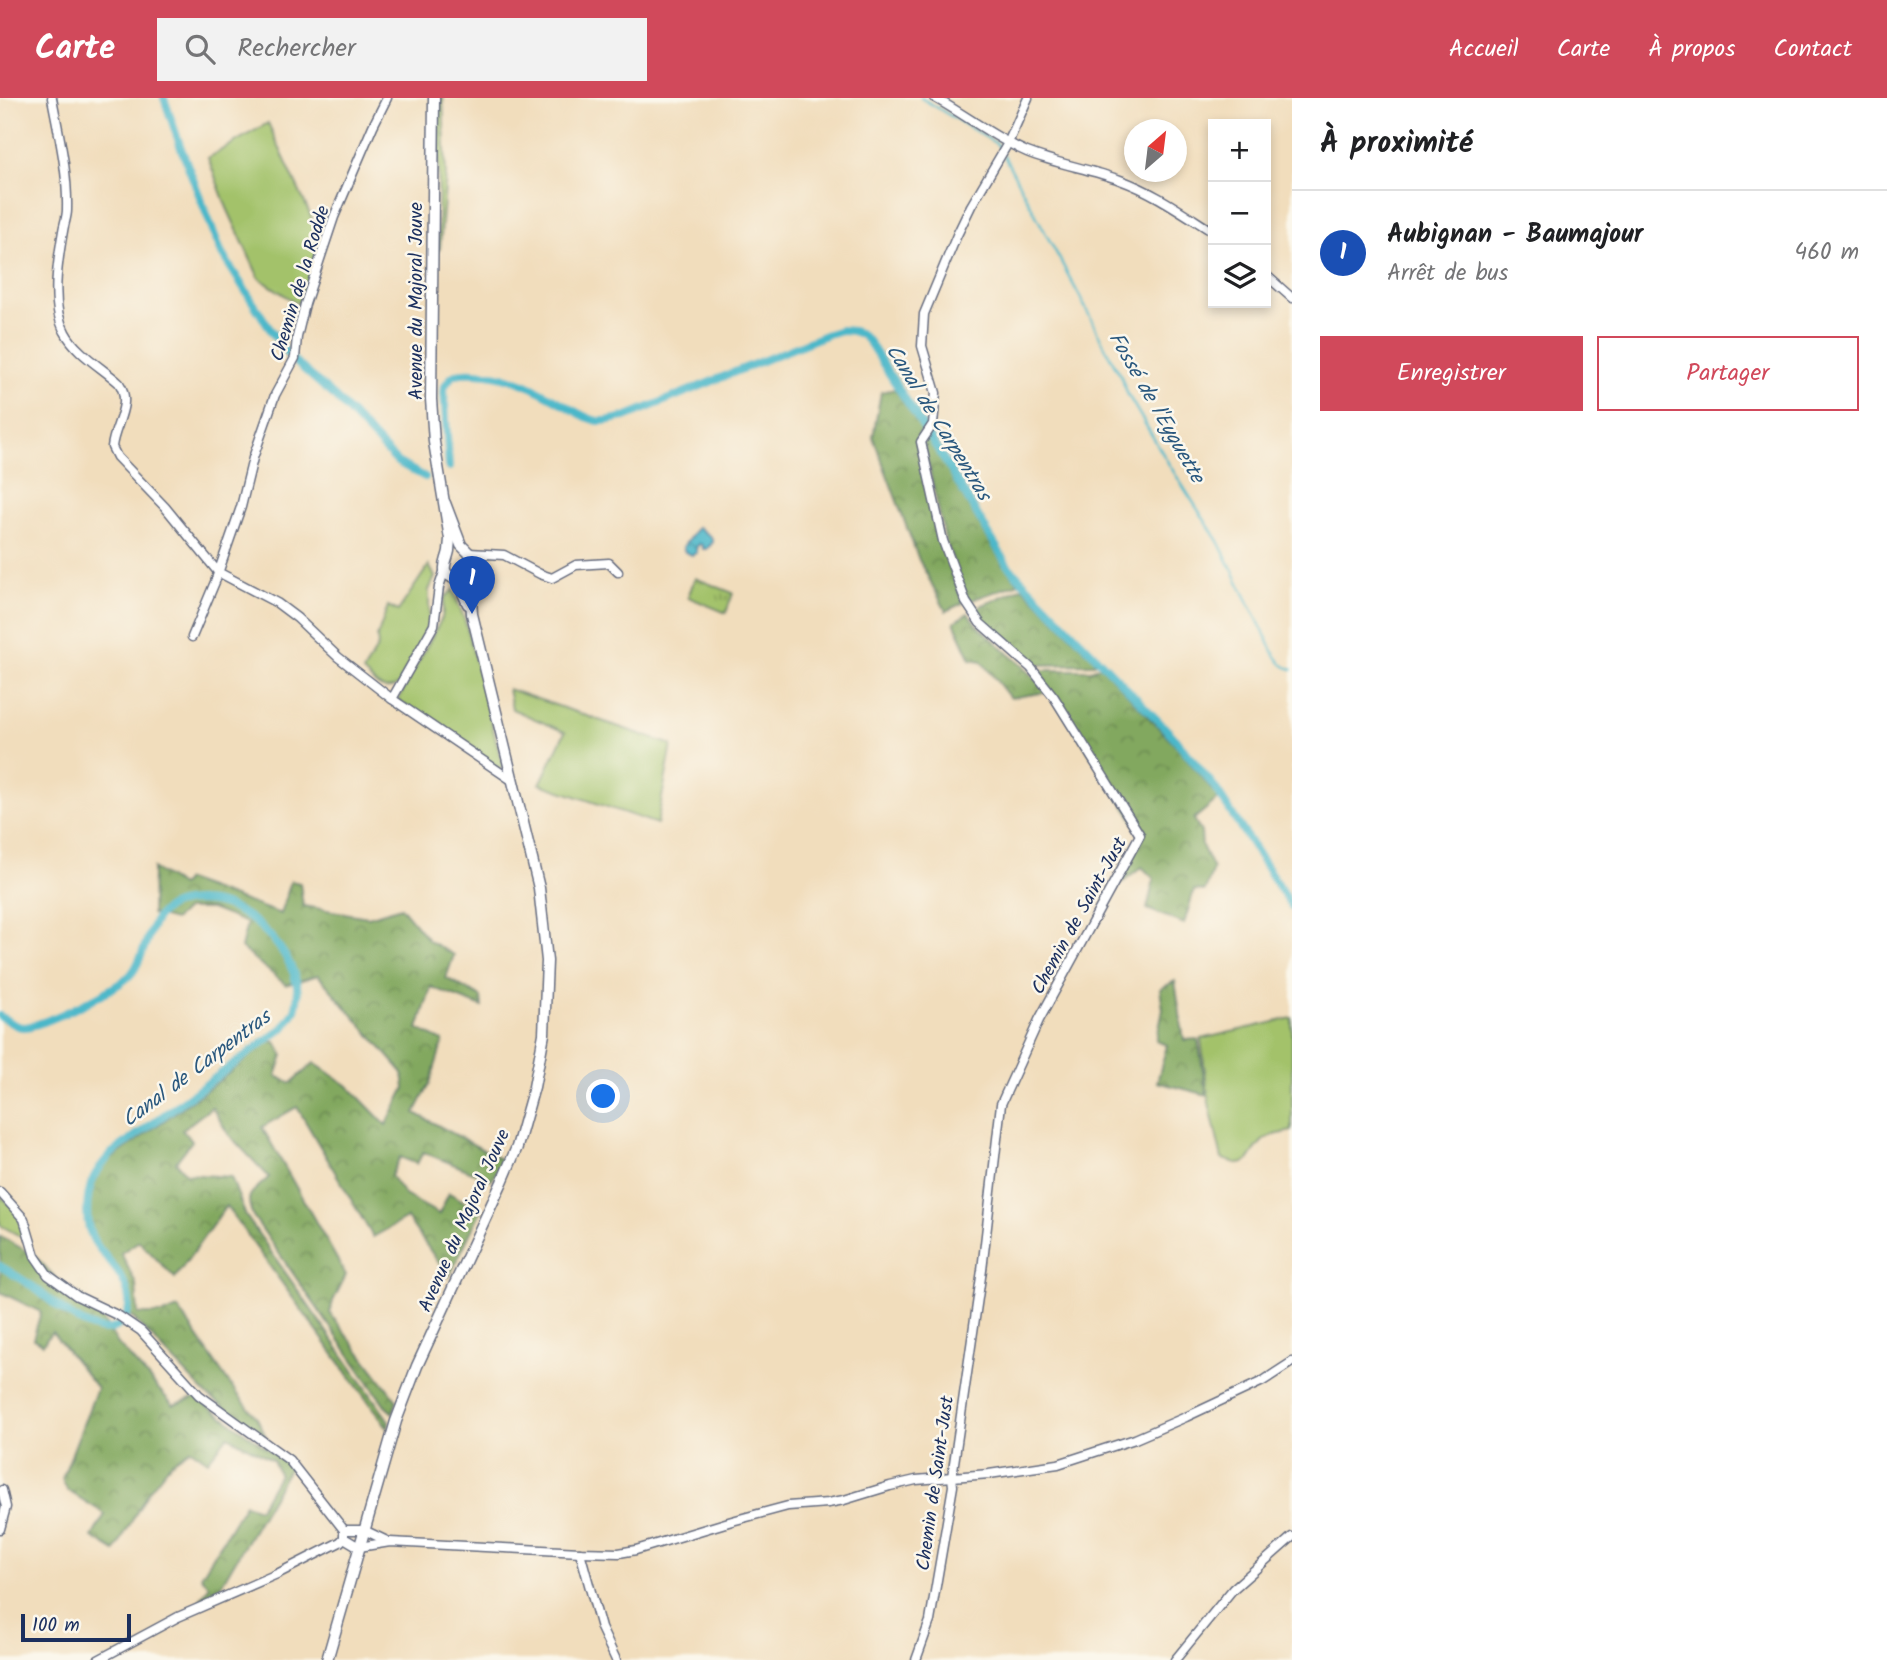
<!DOCTYPE html>
<html lang="fr">
<head>
<meta charset="utf-8">
<style>
	:root { --surface:#fff; --page:#f2f2f2; --text:#202124; --muted:#757577; --line:#e0e0e0; --accent:#d1495b }
	body { margin:0; font-family:Kalam,sans-serif; background:var(--page); color:var(--text) }
	.controls { position:absolute; right:21px; top:21px; display:grid; overflow:hidden; border-radius:0px; box-shadow:0 4px 10px #0003 }
	.controls button { width:63px; height:63px; display:grid; place-items:center; padding:0; border:0; border-bottom:2px solid var(--line); background:var(--surface); color:var(--text); font:35px sans-serif }
	.compass { position:absolute; left:1124px; top:21px; width:63px; height:63px; border-radius:50%; background:var(--surface); box-shadow:0 4px 10px #0003; rotate:28deg }
	.scale { position:absolute; left:21px; bottom:18px; width:110px; box-sizing:border-box; padding-left:7px; border:4px solid #1b2f5e; border-top:0; font-size:19px; line-height:24px; white-space:nowrap; color:#1b2f5e; -webkit-text-stroke:5px #fbf7ec; paint-order:stroke }
	.you { position:absolute; left:604px; top:999px; width:24px; height:24px; margin:-18px; border:5px solid #fff; border-radius:50%; background:#1a73e8; box-shadow:0 0 0 10px #1a73e833 }
	.badge { display:grid; place-items:center; width:46px; height:46px; border-radius:50%; background:var(--accent); color:#fff; font-size:23px; font-weight:700 }
	.pin { position:absolute; translate:-50% -58px; filter:drop-shadow(0 2px 4px #0008) }
	.pin::after { content:''; position:absolute; top:37px; width:24px; height:21px; background:inherit; clip-path:polygon(0 0,100% 0,50% 100%) }
	.list { margin:0; padding:0; list-style:none }
	h2 { display:flex; justify-content:space-between; align-items:center; height:91px; margin:0; padding:0 28px; font-size:30px }
	h2 small { font-size:23px; font-weight:400; color:var(--muted) }
	.list li { display:grid; grid-template-columns:46px 1fr auto; gap:21px; align-items:center; box-sizing:border-box; height:126px; padding:0 28px; border-top:2px solid var(--line) }
	.list b { display:block; font-size:26px; white-space:nowrap }
	.list p { margin:0; font-size:23px; white-space:nowrap; color:var(--muted) }
	.list em { font-size:23px; font-style:normal; color:var(--muted) }
	.actions { display:flex; gap:14px; padding:21px 28px }
	.actions a { flex:1; padding:16px 0; border:2px solid var(--accent); border-radius:0px; text-align:center; font-size:24px; color:var(--accent) }
	.actions .main { background:var(--accent); color:#fff }
	.icon { flex:none; width:38px; height:38px; fill:none; stroke:currentColor; stroke-width:2; stroke-linecap:round; stroke-linejoin:round }
	.map { position:relative; flex:none; width:1292px; height:1562px; overflow:hidden }
	header { display:flex; align-items:center; gap:42px; box-sizing:border-box; height:98px; padding:0 35px; background:var(--accent); color:#fff }
	header strong { font-size:33px }
	nav { display:flex; gap:38px; margin-inline-start:auto; font-size:24px }
	.search { width:490px; height:63px; background:var(--page); display:flex; align-items:center; gap:18px; box-sizing:border-box; padding:0 24px; border-radius:0px; color:var(--muted); font-size:26px }
	main { display:flex }
	aside { flex:1; background:var(--surface) }
	.map>svg:first-child { display:block }
	.green { fill:#a3c26a; stroke:#5f7864; stroke-width:2 }
	.forest { fill:url(#forest-crowns); stroke:#4e6c5e; stroke-width:2 }
	.park { fill:url(#park-tufts); stroke:#5f7864; stroke-width:2 }
	.water { fill:url(#water-ripples); stroke:#347394; stroke-width:2 }
	.lines { fill:none; stroke-linecap:round; stroke-linejoin:round }
	.stream { stroke:#4cb7c9; stroke-width:2.5 }
	.canal { stroke:#4cb7c9; stroke-width:8 }
	.minor-casing { stroke:#666c7f; stroke-width:11 }
	.major-casing { stroke:#666c7f; stroke-width:13 }
	.minor { stroke:#fff; stroke-width:8 }
	.major { stroke:#fff; stroke-width:10 }
	.labels { text-anchor:middle; stroke-width:5; stroke-linejoin:round; paint-order:stroke }
	.street-label { font-size:19px; fill:#1b2f5e; stroke:#fbf7ec }
	.water-label { font-size:21px; font-style:italic; fill:#2a587e; stroke:#fbf7ec }
</style>
</head>
<body>
<header>
<strong>Carte</strong>
<div class="search"><svg class="icon" aria-label="search" viewBox="0 0 24 24"><circle cx="10" cy="10" r="6"/><path d="M15 15l6 6"/></svg>Rechercher</div>
<nav><a>Accueil</a><a>Carte</a><a>À propos</a><a>Contact</a></nav>
</header>
<main>
<div class="map">
<svg width="1292" height="1562" viewBox="0 0 1292 1562">
	<defs>
		<pattern id="forest-crowns" width="20" height="18" patternUnits="userSpaceOnUse" patternTransform="scale(1.75)"><rect width="20" height="18" fill="#82a85e"/><path d="M2 6a3 3 0 1 1 6 0M12 15a3 3 0 1 1 6 0" fill="none" stroke="#6a8951"/></pattern>
		<pattern id="park-tufts" width="24" height="20" patternUnits="userSpaceOnUse" patternTransform="scale(1.75)"><rect width="24" height="20" fill="#a3c26a"/><path d="M3 7l-1-3M5 7V3M7 7l1-3M15 17l-1-3M17 17v-4M19 17l1-3" fill="none" stroke="#849e5a"/></pattern>
		<pattern id="water-ripples" width="26" height="14" patternUnits="userSpaceOnUse" patternTransform="scale(1.75)"><rect width="26" height="14" fill="#4cb7c9"/><path d="M2 4q2-2 4 0t4 0M15 11q2-2 4 0t4 0" fill="none" stroke="#3e95a6"/></pattern>
	</defs>
	<rect width="100%" height="100%" fill="#fbf7ec"/>
	<filter id="ink" filterUnits="userSpaceOnUse"><feTurbulence type="fractalNoise" baseFrequency=".0143" numOctaves="2"/><feDisplacementMap in="SourceGraphic" scale="14" xChannelSelector="R" yChannelSelector="G"/><feConvolveMatrix kernelMatrix="1 2 1 2 8 2 1 2 1" color-interpolation-filters="sRGB"/></filter>
	<filter id="wash" filterUnits="userSpaceOnUse"><feTurbulence type="fractalNoise" baseFrequency=".00686" numOctaves="4" result="noise"/><feDisplacementMap in="SourceGraphic" scale="28" xChannelSelector="R" yChannelSelector="G"/><feGaussianBlur stdDeviation="1.57" result="paint"/><feColorMatrix in="noise" values="0 0 0 0 0 0 0 0 0 0 0 0 0 0 0 0 0 1.4 0 .05"/><feComposite in="paint" operator="in"/></filter>
	<g filter="url(#wash)">
		<rect width="100%" height="100%" fill="#f1ddbc"/>
		<g class="green">
			<polygon points="439,0 443,0 446,76 440,151 438,152"/>
			<polygon points="268,25 322,142 306,188 298,206 259,180 227,110 208,60"/>
			<path d="M429 467 435 479 429 492V526L398 587C382 597 375 585 363 574L378 548 377 539 388 508 398 513Z"/>
			<polygon points="453,492 465,523 503,669 500,671 398,602 442,520 445,499"/>
			<polygon points="508,591 672,647 657,726 540,686 565,634 512,611"/>
			<path d="M1292 920V1033C1264 1038 1262 1040 1247 1064L1240 1066 1222 1061 1209 1005 1201 941Z"/>
			<polygon points="0,1097 19,1115 27,1142 0,1127"/>
		</g>
		<g class="forest">
			<polygon points="895,291 922,332 916,341 940,444 963,505 946,513 919,462 873,339 881,294"/>
			<polygon points="927,338 1003,466 1019,485 969,503 946,445 923,343"/>
			<polygon points="1023,489 1096,563 1094,566 1033,567 983,523 974,511"/>
			<polygon points="968,515 977,527 1025,570 1047,594 1010,600 981,563 971,561 954,524"/>
			<polygon points="1101,568 1179,651 1219,700 1194,721 1201,734 1202,748 1213,771 1205,793 1194,792 1184,826 1147,811 1154,781 1142,769 1122,785 1119,782 1143,737 1036,572 1091,572"/>
			<path d="M153 770 181 788 186 782 281 816 291 783 300 785 303 808 368 819 401 809 429 843 454 857 446 880 481 899 482 909 431 889 418 931 443 943 430 985 415 1015 502 1062 492 1082 423 1054 417 1066 400 1059 391 1078 405 1097 439 1116 449 1095 481 1113 449 1179 407 1120 373 1139 297 1009 262 1029 346 1177 333 1203 330 1215 397 1303 393 1315 386 1309 253 1118C243 1094 253 1095 269 1079L228 1036 212 1009 182 1032 192 1043 176 1064 186 1076 231 1079 246 1118 389 1323 388 1331 226 1108 175 1180 139 1143 121 1155 136 1186 138 1216H163L178 1210 229 1285 257 1320 269 1345 248 1326 207 1297 130 1217C130 1206 131 1195 126 1185 119 1169 103 1156 94 1140 83 1118 91 1088 103 1067L220 982 269 943 276 944 283 957 276 978 291 985 314 965 347 987 386 1027 405 990 403 975 318 877 286 887 241 850 247 825 211 811H187L174 822 152 816Z"/>
			<polygon points="1175,883 1184,942 1198,941 1207,997 1157,984 1167,947 1156,943 1163,911 1160,891"/>
			<polygon points="0,1138 35,1158 76,1201 97,1212 118,1246 173,1307 196,1299 286,1364 290,1369 213,1501 196,1509 209,1488 201,1478 245,1406 259,1411 279,1376 273,1362 228,1338 208,1363 191,1351 171,1365 148,1394 115,1453 92,1439 105,1416 67,1392 62,1381 97,1290 52,1234 43,1246 33,1241 41,1214 0,1194"/>
		</g>
		<polygon class="park" points="695,480 733,495 726,515 688,499"/>
		<polygon class="water" points="698,429 711,439 713,444 707,451 703,451 702,447 699,446 696,450 697,455 692,457 685,454 683,449"/>
		<g class="lines">
			<g class="stream">
				<polyline points="921,0 997,46 1001,52"/>
				<path d="M1004 58 1080 199 1109 257 1120 276 1128 297 1170 368 1218 443 1275 557C1280 564 1283 569 1292 571"/>
			</g>
			<g class="canal">
				<polyline points="164,0 181,50 222,156 279,245 290,259 336,300 397,364 425,379"/>
				<path d="M449 369 444 290C452 274 459 274 476 275 511 277 533 289 563 306 573 312 586 321 598 323 606 324 617 320 625 319L828 236 841 232 853 233 862 237 869 244 947 366 1008 468 1172 637 1214 688 1292 809"/>
				<path d="M0 918C7 922 15 929 23 929 42 929 121 890 132 875 148 855 147 814 176 806 196 800 220 803 238 813 269 829 308 875 295 912 292 919 287 924 283 930L112 1055C105 1063 98 1070 93 1081 86 1098 84 1127 94 1143 103 1158 119 1171 125 1187 130 1199 131 1213 123 1223 102 1252 50 1201 32 1188 21 1181 10 1174 0 1168"/>
			</g>
		</g>
	</g>
	<g filter="url(#ink)">
		<g class="lines">
			<g class="minor-casing">
				<g id="minor">
					<path d="M52 0C59 37 68 74 67 112 67 119 64 126 63 133 58 162 50 207 65 234 76 255 101 269 119 285 133 306 114 327 112 349L117 359 165 409 218 474 277 505 297 520 338 559 392 601 513 683"/>
					<path d="M935 0C966 17 994 40 1027 54 1057 66 1090 71 1120 82 1154 94 1183 115 1213 134"/>
					<polyline points="1266,177 1292,200"/>
					<polyline points="469,455 504,457 540,476 552,480 576,467 609,465 618,474"/>
					<polyline points="192,539 215,484 241,409 253,360 275,297 295,260 297,239 305,206 334,119 373,28 387,0"/>
					<polyline points="392,601 434,527 439,489 445,471"/>
					<polyline points="0,1094 24,1121 35,1158 48,1177 77,1198 119,1218 141,1233 199,1297 289,1362 344,1432 344,1440 359,1449 390,1444 580,1454 619,1455 636,1452 732,1423 788,1408 828,1405 844,1402 890,1388 916,1382 989,1376 1058,1366 1135,1341 1186,1319 1263,1283 1292,1264"/>
					<polyline points="0,1431 6,1409 2,1392"/>
					<polyline points="344,1432 364,1432 387,1443"/>
					<polyline points="580,1454 601,1530 616,1562"/>
					<polyline points="98,1562 178,1519 277,1476 340,1444 344,1440"/>
					<polyline points="916,1562 930,1523 953,1388 952,1379 982,1172 1001,1006 1039,922 1140,737 1054,599 1031,570 980,525 966,504 943,443 921,344 933,326 936,295 922,248 924,216 957,137 971,108 1008,45 1028,0"/>
					<polyline points="1175,1562 1233,1491 1292,1439"/>
				</g>
			</g>
			<g class="major-casing">
				<g id="major">
					<path d="M434 0 431 301 434 344 450 441C450 442 449 452 449 453 446 467 438 474 457 482L468 506"/>
					<polyline points="327,1562 396,1323 417,1268 502,1084 517,1049 534,989 544,936 547,863 539,790 472,516 470,485 475,464 473,459 461,447 445,405"/>
				</g>
			</g>
			<use href="#minor" class="minor"/>
			<use href="#major" class="major"/>
		</g>
	</g>
	<g class="labels">
		<g class="street-label">
			<text transform="translate(299 185) rotate(-73)" y="7">Chemin de la Rodde</text>
			<text transform="translate(415 203) rotate(-90)" y="7">Avenue du Majoral Jouve</text>
			<text transform="translate(1078 817) rotate(-61)" y="7">Chemin de Saint-Just</text>
			<text transform="translate(463 1122) rotate(-66)" y="7">Avenue du Majoral Jouve</text>
			<text transform="translate(934 1385) rotate(-82)" y="7">Chemin de Saint-Just</text>
		</g>
		<g class="water-label">
			<text transform="translate(1157 309) rotate(60)" y="7">Fossé de l'Eyguette</text>
			<text transform="translate(939 324) rotate(58)" y="7">Canal de Carpentras</text>
			<text transform="translate(196 970) rotate(-37)" y="7">Canal de Carpentras</text>
		</g>
	</g>
</svg>
<div class="controls">
<button>+</button>
<button>−</button>
<button><svg class="icon" aria-label="layers" viewBox="0 0 24 24"><path d="M12 4l9 5-9 5-9-5zM3 14l9 5 9-5"/></svg></button>
</div>
<svg class="compass" viewBox="-18 -18 36 36"><path d="M0-13l5 13h-10z" fill="#e53935"/><path d="M0 13l5-13h-10z" fill="#757577"/></svg>
<div class="scale">100 m</div>
<div class="you"></div>
<div class="pin badge" style="left:472px;top:516px;background:#1a4fb4">1</div>
</div>
<aside>
<h2>À proximité<small></small></h2>
<ul class="list">
<li><span class="badge" style="background:#1a4fb4">1</span><div><b>Aubignan - Baumajour</b><p>Arrêt de bus</p></div><em>460 m</em></li>
</ul>
<div class="actions"><a class="main">Enregistrer</a><a>Partager</a></div>
</aside>
</main>
</body>
</html>
